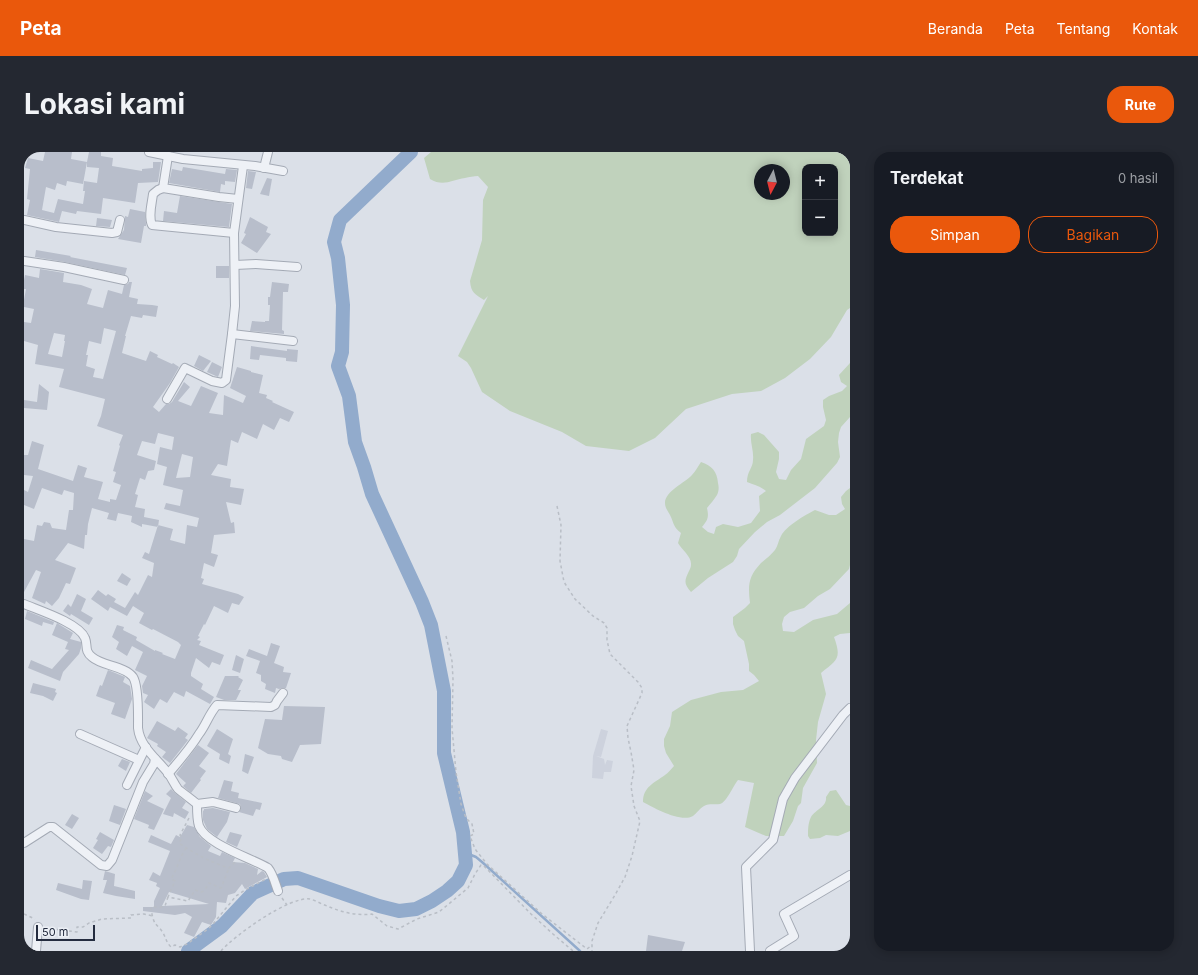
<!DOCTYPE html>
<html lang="id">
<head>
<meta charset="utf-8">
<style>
	:root { --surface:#171b24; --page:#242831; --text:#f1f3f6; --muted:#9ea1a6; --line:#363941; --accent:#ea580c }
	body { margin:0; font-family:Inter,sans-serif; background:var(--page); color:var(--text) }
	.controls { position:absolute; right:12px; top:12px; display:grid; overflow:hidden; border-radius:8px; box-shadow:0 2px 10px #0003 }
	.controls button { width:36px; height:36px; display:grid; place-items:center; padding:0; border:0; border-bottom:1px solid var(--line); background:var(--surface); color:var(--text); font:20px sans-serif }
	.compass { position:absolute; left:730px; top:12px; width:36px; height:36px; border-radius:50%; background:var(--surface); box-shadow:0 2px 10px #0003; rotate:187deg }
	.scale { position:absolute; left:12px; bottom:10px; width:59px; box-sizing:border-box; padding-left:4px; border:2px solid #242c3f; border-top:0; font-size:11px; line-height:14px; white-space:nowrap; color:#242c3f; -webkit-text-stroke:3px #ebeff5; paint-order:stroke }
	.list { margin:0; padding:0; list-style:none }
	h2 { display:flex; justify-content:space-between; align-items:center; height:52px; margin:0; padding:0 16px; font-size:17px }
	h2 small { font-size:13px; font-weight:400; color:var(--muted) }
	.actions { display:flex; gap:8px; padding:12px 16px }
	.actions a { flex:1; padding:9px 0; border:1px solid var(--accent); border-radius:16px; text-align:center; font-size:14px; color:var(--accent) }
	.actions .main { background:var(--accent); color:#fff }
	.map { position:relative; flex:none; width:826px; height:799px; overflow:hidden; border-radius:16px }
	header { display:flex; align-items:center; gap:24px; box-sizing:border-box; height:56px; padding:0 20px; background:var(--accent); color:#fff }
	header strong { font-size:19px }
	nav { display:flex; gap:22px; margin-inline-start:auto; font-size:14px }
	.intro { display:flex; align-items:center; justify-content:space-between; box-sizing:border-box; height:96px; padding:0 24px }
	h1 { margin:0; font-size:28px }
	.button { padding:10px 18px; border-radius:16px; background:var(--accent); color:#fff; font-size:14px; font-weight:700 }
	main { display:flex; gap:24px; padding:0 24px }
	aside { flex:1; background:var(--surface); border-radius:16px; box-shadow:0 2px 10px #0003 }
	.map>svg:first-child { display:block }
	.built { fill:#cdd2dd }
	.green { fill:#c0d2bc; fill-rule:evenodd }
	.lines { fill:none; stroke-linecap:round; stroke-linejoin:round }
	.stream { stroke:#92abcc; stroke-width:2.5 }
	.canal { stroke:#92abcc; stroke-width:8 }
	.river { stroke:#92abcc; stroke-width:14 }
	.building { fill:#b8becb; fill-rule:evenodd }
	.street-casing { stroke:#a4aab5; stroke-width:10 }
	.path { stroke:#b9bec6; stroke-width:1.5; stroke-dasharray:3 3; stroke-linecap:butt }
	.street { stroke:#eef1f6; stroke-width:8 }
</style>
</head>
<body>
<header>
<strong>Peta</strong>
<nav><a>Beranda</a><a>Peta</a><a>Tentang</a><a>Kontak</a></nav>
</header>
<div class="intro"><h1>Lokasi kami</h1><a class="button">Rute</a></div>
<main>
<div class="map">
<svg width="826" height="799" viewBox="0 0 826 799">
	<rect width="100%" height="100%" fill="#dbe0e8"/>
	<polygon class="built" points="577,577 584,579 577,605 572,604 580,607 581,613 583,608 589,609 587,620 580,620 579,627 568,626 569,604"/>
	<g class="green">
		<path d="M407 0H826V156L823 158 807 185 786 207 761 226 737 239 708 242 662 257 631 286 605 299 562 294 538 280 486 259 458 240 447 216 443 210 434 204 464 144 460 148C451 142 447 141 446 129L458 88 459 48 464 35 454 24C450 24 445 25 441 26 428 28 419 35 406 27L400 6ZM781 15H811V81H781ZM736 18H760V42H736Z"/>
		<path d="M826 211V265L817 275 815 281 814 290 816 305 813 311 791 336 756 363 743 370 731 380 715 397 713 404 709 410 684 426 667 440C660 432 660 429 665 419 666 417 667 415 667 413 668 405 658 398 654 391L657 381C649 375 650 371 646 363 644 359 641 356 641 351 641 339 661 331 668 323 672 319 674 314 677 310 688 314 693 319 694 331 695 335 695 339 693 343 690 348 686 352 683 356 685 365 684 368 678 375L684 380 690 382 692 375 699 372 714 375 727 371 736 359 735 344 742 339C736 334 730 333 723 330 723 319 729 316 729 308 730 299 726 291 727 282L734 280 740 283 755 300V307L752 320 755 327 762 328 767 318 777 307 782 287 800 274 802 268 799 255V248L805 244 818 239 823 234 817 230 815 223Z"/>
		<path d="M826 336V413L825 417 806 437 794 444 780 456 766 460 760 465 758 472 759 479 770 480 789 468 813 462 826 451V481L816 482 810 485C818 507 813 508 797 521L802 542 794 570 792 588 793 611 779 636 777 651 774 654 769 669 760 684H742L721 675 730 631 714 628C709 634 703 650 696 652 690 653 686 651 680 654 676 656 673 661 669 664 657 671 630 656 619 650 619 635 630 631 641 623 644 621 647 617 650 614L642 601 640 594V587L646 574 648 560 667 548 697 540 719 538 735 529 730 523 725 519V512L720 489 714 484 711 478 709 472V465L721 456 726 451C724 433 724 425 737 411 742 407 747 403 751 398 754 394 754 389 757 384 762 374 781 363 791 358L805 363H812L821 357 818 352 817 345 822 339Z"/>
		<path d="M812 638 822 653 826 654V679L814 684 802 683 796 686 786 687 784 684C784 678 784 671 787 665 792 657 803 655 802 645L806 639Z"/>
	</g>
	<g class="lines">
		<polyline class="stream" points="442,701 452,705 458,710 556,799"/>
		<polyline class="canal" points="166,798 166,799"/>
		<polyline class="river" points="164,799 198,774 229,741 260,727 274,726 355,754 375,759 392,757 408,749 423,739 434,729 442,713 439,680 420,601 420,539 407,473 398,450 348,342 340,315 331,290 325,244 314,214 318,200 319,153 314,106 310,90 316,68 387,0"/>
	</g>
	<g class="building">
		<path d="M21 0H48L47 7 63 10 65 0H77V4L89 6 88 14 118 19V17L129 16V10H137L134 30 114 31 111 51 79 46 77 62 53 59 52 62 38 59 35 70 3 63 6 48 3 47 6 17 1 16 4 6 19 9ZM63 10V15L75 16 73 31 60 29 59 39H61L59 52 34 47 30 61 18 58 22 35 31 38 33 31 42 34 43 29 59 32Z"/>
		<polygon points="159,15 201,22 202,17 213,18 211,30 201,29 201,33 197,32 196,40 145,31 148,17 158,19"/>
		<polygon points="224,19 232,20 228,37 222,36"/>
		<polygon points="243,26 248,27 245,44 236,42"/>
		<polygon points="156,44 208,52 205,75 139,69 140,59 153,61"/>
		<polygon points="106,57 121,60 122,72 122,74 120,74 117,91 94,87 100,78 101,64 104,65"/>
		<polygon points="226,65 244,75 242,80 247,82 233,101 217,91 222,82 220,81"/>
		<polygon points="73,66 88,68 86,75 72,74"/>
		<polygon points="12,98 47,104 46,105 103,116 101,123 41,110 11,105"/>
		<rect x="192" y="114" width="13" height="12"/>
		<path d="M16 117 40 121 39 130 57 133 68 137 63 152 79 156 84 138 98 142 100 133 104 132 105 130H108L105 145 114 147 113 152 128 153 134 154 132 165 119 163 118 166 107 164 101 184H102L98 201 122 209 126 199 134 203 133 205 148 212 149 211 155 215 146 231 129 255 135 260 142 252H145L148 250 160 230 166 235 154 249 167 254 177 234 194 241 185 261 199 263 200 243 219 251 222 244 206 236 213 215 227 219V220L239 223 235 241 243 243 242 246 249 249 248 250 270 260 265 270 256 266 250 278 239 272 233 287 218 280 214 291 207 288 203 314 194 312 187 323 207 327 206 335 220 337 217 353 202 350 207 371 210 370 211 381 190 383 187 401 194 403 190 415 180 411 177 426 180 427 178 432 214 442 220 445 215 453 208 451 204 461 190 454 181 473 180 472 174 484 176 485 173 488 177 489 175 493 200 503 196 513 188 510 185 516 172 506 167 521V524L179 532 177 537 190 545 186 552 162 539 160 545 150 540 143 551 136 547 130 557 120 550 124 543 119 541 118 534 123 524 111 518 119 500 108 494 103 504 92 497 95 490 88 485 93 473 100 475 99 478 113 485 112 488 131 499V498L139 501 138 502 151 507 157 493 154 490 129 477 128 478 115 471 120 461 109 454 103 464 86 455 84 459 67 447 74 438 82 444 84 442 92 447 90 450 101 456 111 440 114 443 124 423 128 425 130 411 118 406 121 400 125 402 134 373 149 377 146 388 161 392 163 373 173 375 175 366 140 357 142 351 156 354 159 338 139 333 143 315 133 312 136 295 148 298 150 285 134 281 131 292 118 289 113 303 132 309 130 318 124 319 121 328 116 326 111 342 114 343 111 355 121 357 120 365 135 368 134 375 118 372V375L107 370 108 364 94 361 92 369 83 367 85 361 68 356 64 372 63 383H61L60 397 44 391 31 408 52 416 46 432 42 431 35 446 28 454 22 449 21 452 8 446 17 420 12 418 0 440V387L10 389 13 373 18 374 20 370 26 371 28 376 42 378 45 358H49L50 341 40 338 38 343 18 336 10 357 0 353V338L4 340 9 324 0 323V303H4L8 289 20 293 14 317 49 329 54 313 63 316 60 325 79 330 74 347 86 350V347L92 348 97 333 89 330 92 320 89 319 96 294 95 293 99 283 73 274 77 264 81 247 35 235 40 217 11 212 14 193 0 189V170L7 171 10 157 0 155V148L2 137H0V128L1 123 15 126ZM80 176 92 179 79 227 69 225 71 217 62 214 64 203H62L65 189 77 192ZM30 181 41 183 40 189H41L38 205 24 202ZM158 302 169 305 166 325 152 326Z"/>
		<polygon points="248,130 265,132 264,140 259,140 258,178 260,179 260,182 226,179 228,169 241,170 241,169 245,169 246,153 244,153 244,145 246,145"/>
		<polygon points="227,194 263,199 263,197 274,198 273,210 262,209 262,206 236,203 235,208 226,207"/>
		<polygon points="175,203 187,209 179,219 170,214"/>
		<polygon points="188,210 198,215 194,225 183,220"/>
		<polygon points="15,232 25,240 23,258 0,256 0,248 13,250"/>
		<polygon points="98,421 107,427 103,434 93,429"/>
		<polygon points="53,442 62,447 57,459 69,466 65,473 47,462 46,464 39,459 44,452 47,455"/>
		<polygon points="3,459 30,470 29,473 19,470 18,474 1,467"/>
		<polygon points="33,471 49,481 46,487 57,490 57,496 55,502 39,520 36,529 4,516 7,508 28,517 45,498 41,497 44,490 28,483"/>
		<polygon points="247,491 256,494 250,511 260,515 259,520 267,521 262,536 259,536 255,537 252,536 251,541 241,537 242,532 237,529 237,523 232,521 236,509 222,504 225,497 243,504"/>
		<polygon points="212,503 220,507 216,521 208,518"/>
		<polygon points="84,518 101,525 99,530 106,534 108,547 101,567 87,562 91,551 72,544 76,533 78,534"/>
		<polygon points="201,524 215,524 214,525 219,528 214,538 217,538 212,548 200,548 192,545"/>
		<polygon points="9,531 32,537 31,540 33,541 29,549 19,544 6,541"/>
		<polygon points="260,554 301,555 297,592 276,593 268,610 258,607 257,604 244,602 234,596 241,567 258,568"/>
		<polygon points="133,569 151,579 154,575 164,582 161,586 164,588 146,611 138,605 142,600 133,594 134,592 123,586"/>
		<polygon points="193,577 209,587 204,602 207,604 205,612 195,607 196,602 183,594"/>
		<polygon points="174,593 185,601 175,614 182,619 176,627 177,628 167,641 159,634 162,631 152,622"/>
		<polygon points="221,602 230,605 224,622 218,619"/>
		<polygon points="98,607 106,610 102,619 94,614"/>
		<polygon points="200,628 209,630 207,639 215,641 214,646 238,651 236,658 232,657 229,664 215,660 217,657 216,652 194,646"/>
		<polygon points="147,637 151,641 162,650 158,656 165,660 161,667 150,661 149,665 139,662 147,646 142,642"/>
		<polygon points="121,639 129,644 123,649 140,657 130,678 124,676 125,673 110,667"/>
		<polygon points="90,653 102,657 96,673 85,669"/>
		<polygon points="189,656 206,660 203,670 193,685 183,677 179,668 179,658 180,659 180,657"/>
		<polygon points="48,662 55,666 48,677 41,673"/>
		<path d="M163 673 170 675 176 685 187 694 184 699 196 704 198 700 211 706 209 710 221 711 234 717 233 723 238 719 240 720 243 725 221 737 218 732 211 741 204 743 202 751 193 750 192 765 187 773 178 770 170 785 160 781 168 765 161 761 151 763 119 759V755H130V749L136 736 132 734 133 731 125 728 129 720 136 724 146 699 124 690 127 683 147 692 152 683 156 685ZM145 740 185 752 138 754Z"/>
		<polygon points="76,680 90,688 87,695 84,694 78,702 69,696 74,688 72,687"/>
		<polygon points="206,680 218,683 213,695 202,690"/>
		<polygon points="81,719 91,722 90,734 111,739 111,747 92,744 79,741 83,728 79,728"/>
		<polygon points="59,728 68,729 65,748 57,747 32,738 34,731 58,737"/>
		<polygon points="624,783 661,790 658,799 622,799"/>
	</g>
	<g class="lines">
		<g class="street-casing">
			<g id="street">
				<polyline points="125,0 159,7 231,14 259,19"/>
				<polyline points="144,4 139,36 195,45 214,47"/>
				<polyline points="240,16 244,0"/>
				<path d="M139 36 134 38 129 42C128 51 124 64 128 73L210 81"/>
				<polyline points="0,68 32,75 88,81 93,80 96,68"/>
				<polyline points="0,109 40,115 100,128"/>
				<polyline points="211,113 232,112 273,115"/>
				<polyline points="208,182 269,189"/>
				<polyline points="143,247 161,216 188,229 198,231 202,228 208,182 211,154 210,81 219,14"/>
				<path d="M0 452C14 458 55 471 61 486 64 493 60 499 68 505 78 514 101 514 109 525 115 534 114 565 114 576 116 595 133 607 144 621 148 626 150 632 154 637 160 642 167 647 173 652L189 650 212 656"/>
				<polyline points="56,582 115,608"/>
				<path d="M144 622C155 609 166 597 175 582 182 573 185 562 193 553L247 555 251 553 253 549 259 541"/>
				<polyline points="103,633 122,595"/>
				<path d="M173 652C173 659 173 668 175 674 182 692 227 706 244 716 249 722 251 731 254 739"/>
				<polyline points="0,691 25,675 29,675 77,713 83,714 88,708 119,630 130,612 131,607"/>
				<polyline points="12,799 14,775"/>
				<polyline points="726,799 722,715 749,688 759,647 771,626 819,563 826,556"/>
				<polyline points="746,799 770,784 760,762 826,723"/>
			</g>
		</g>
		<g class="path">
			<polyline points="533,354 537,373 536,409 540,430 551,447 569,464 580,471 583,476 583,488 586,502 614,530 618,536 618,541 603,574 604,586 607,600 610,618 607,634 610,654 616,669 608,704 601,725 591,743 574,771 568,789 568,799"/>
			<polyline points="422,484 428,509 429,527 428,576 432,620 437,652 442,666 448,672 450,682 446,684 451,697 463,712 518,762 563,797 568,793"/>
			<path d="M165 666 156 683 158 686 155 691C171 702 188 711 205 716L212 709"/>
			<path d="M162 696C156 705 153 717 147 727L151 729 144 745 164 749 171 738 177 740 180 739 185 731 197 736 205 716"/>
			<path d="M144 745 141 754 138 755H127C127 759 129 768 131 771 133 774 137 777 139 781 142 786 142 790 147 795L151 793 156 795 163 792 184 777 189 772 212 744 221 738 242 727"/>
			<polyline points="258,746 263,753"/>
			<polyline points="0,762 11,767"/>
			<polyline points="21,776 53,780 53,775 59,775 65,771 78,767 107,766 107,763 120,762 129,764"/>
			<path d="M197 799C210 784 265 744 286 747 291 748 297 752 303 754 317 760 332 764 348 762L363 774 374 777 393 767 415 760 444 736 451 722 457 713 460 714 507 762 529 782 549 799"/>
		</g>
		<use href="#street" class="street"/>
	</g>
</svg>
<div class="controls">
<button>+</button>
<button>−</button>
</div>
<svg class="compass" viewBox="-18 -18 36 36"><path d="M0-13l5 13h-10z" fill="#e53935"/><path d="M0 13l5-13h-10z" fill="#9ea1a6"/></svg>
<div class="scale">50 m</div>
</div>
<aside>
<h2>Terdekat<small>0 hasil</small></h2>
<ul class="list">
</ul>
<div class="actions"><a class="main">Simpan</a><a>Bagikan</a></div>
</aside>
</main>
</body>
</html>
